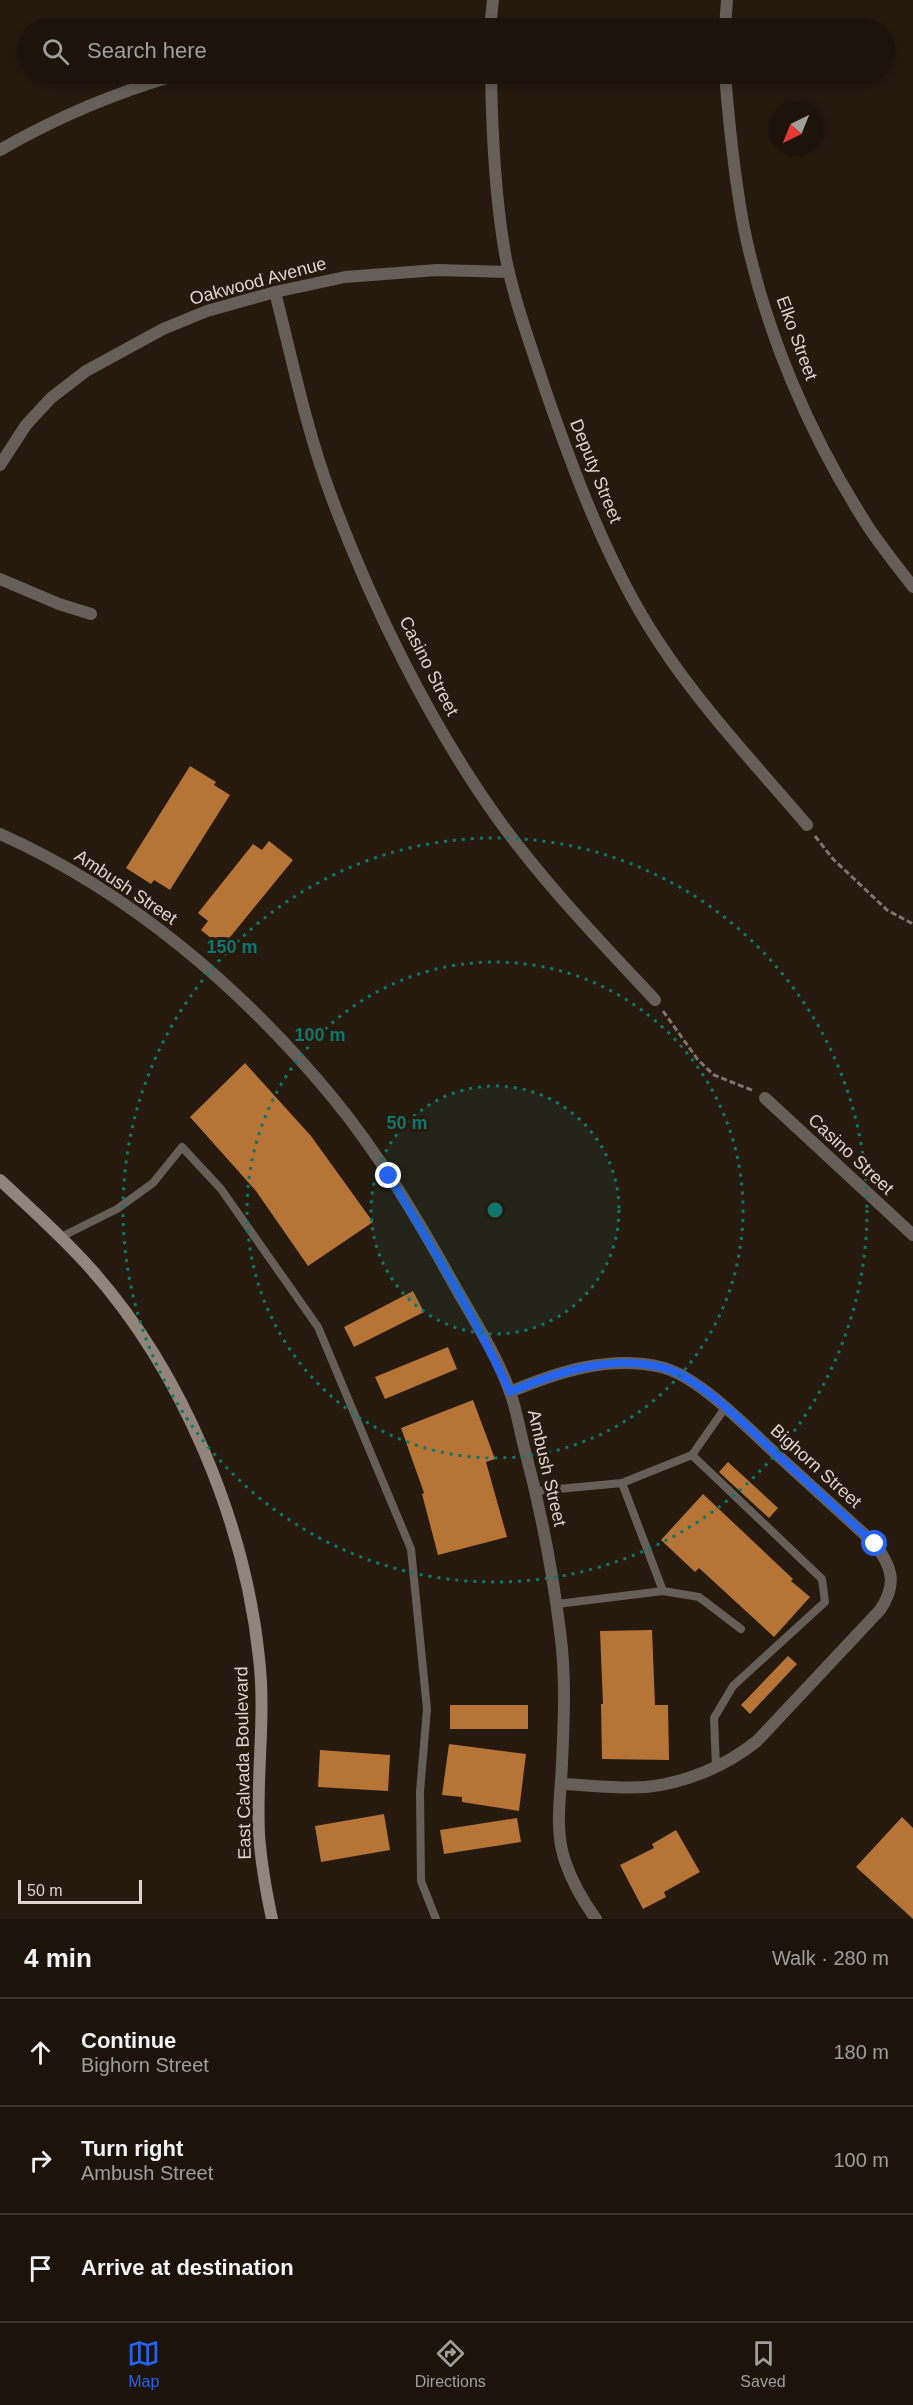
<!DOCTYPE html>
<html lang="en">
<head>
<meta charset="utf-8">
<style>
	:root { --surface:#1c130a; --page:#292018; --text:#f1f3f6; --muted:#a09e9c; --line:#3a322b; --accent:#2563eb }
	body { margin:0; font-family:Arial,sans-serif; background:var(--page); color:var(--text) }
	.compass { position:absolute; left:769px; top:102px; width:54px; height:54px; border-radius:50%; background:var(--surface); box-shadow:0 3px 9px #0003; rotate:223deg }
	.scale { position:absolute; left:18px; bottom:15px; width:124px; box-sizing:border-box; padding-left:6px; border:3px solid #dfd5ce; border-top:0; font-size:16px; line-height:21px; white-space:nowrap; color:#dfd5ce; -webkit-text-stroke:4px #26190e; paint-order:stroke }
	.stop { position:absolute; width:18px; height:18px; margin:-14px; border:4px solid #2563eb; border-radius:50%; background:#fff }
	.stop.end { background:#2563eb; border-color:#fff; box-shadow:0 2px 6px #0008 }
	.list { margin:0; padding:0; list-style:none }
	h2 { display:flex; justify-content:space-between; align-items:center; height:78px; margin:0; padding:0 24px; font-size:26px }
	h2 small { font-size:20px; font-weight:400; color:var(--muted) }
	.list li { display:grid; grid-template-columns:39px 1fr auto; gap:18px; align-items:center; box-sizing:border-box; height:108px; padding:0 24px; border-top:2px solid var(--line) }
	.list b { display:block; font-size:22px; white-space:nowrap }
	.list p { margin:0; font-size:20px; white-space:nowrap; color:var(--muted) }
	.list em { font-size:20px; font-style:normal; color:var(--muted) }
	.icon { flex:none; width:33px; height:33px; fill:none; stroke:currentColor; stroke-width:2; stroke-linecap:round; stroke-linejoin:round }
	.map { position:relative; flex:none; width:913px; height:1919px; overflow:hidden }
	.search { position:absolute; background:var(--surface); box-shadow:0 3px 9px #0003; left:18px; right:18px; top:18px; height:66px; display:flex; align-items:center; gap:15px; box-sizing:border-box; padding:0 21px; border-radius:33px; color:var(--muted); font-size:22px }
	.sheet { height:402px; background:var(--surface) }
	nav { display:flex; justify-content:space-around; align-items:center; box-sizing:border-box; height:84px; border-top:2px solid var(--line); background:var(--surface); font-size:16px; color:var(--muted) }
	nav a { display:grid; justify-items:center; gap:3px }
	nav .on { color:var(--accent) }
	.map>svg:first-child { display:block }
	.building { fill:#b67437 }
	.lines { fill:none; stroke-linecap:round; stroke-linejoin:round }
	.path { stroke:#80746b; stroke-width:3; stroke-dasharray:6 3; stroke-linecap:butt }
	.lane { stroke:#665f59; stroke-width:8 }
	.street { stroke:#665f59; stroke-width:12 }
	.secondary { stroke:#91857b; stroke-width:12 }
	.route { stroke:#2563eb; stroke-width:8 }
	.ring { fill:none; stroke:#0f766e; stroke-width:3; stroke-dasharray:3 6 }
	.labels { text-anchor:middle; stroke-width:6; stroke-linejoin:round; paint-order:stroke }
	.street-label { font-size:18px; fill:#dfd5ce; stroke:#26190e }
	.centre { fill:#0f766e; stroke:#26190e; stroke-width:3 }
	.ring-label { font-size:18px; text-anchor:middle; font-weight:bold; fill:#0f766e; stroke:#26190e; stroke-width:6; stroke-linejoin:round; paint-order:stroke }
</style>
</head>
<body>
<div class="map">
<svg width="913" height="1919" viewBox="0 0 913 1919">
	<rect width="100%" height="100%" fill="#26190e"/>
	<g class="building">
		<polygon points="190,766 216,782 214,785 230,795 170,890 154,880 151,884 126,868"/>
		<polygon points="269,841 293,860 222,947 201,930 208,921 198,913 253,844 262,850"/>
		<polygon points="245,1063 311,1136 373,1222 308,1266 256,1191 190,1117"/>
		<polygon points="413,1291 424,1312 354,1347 344,1327"/>
		<polygon points="448,1347 457,1369 385,1399 375,1377"/>
		<polygon points="473,1400 495,1459 486,1462 507,1537 438,1555 422,1494 424,1493 401,1428"/>
		<polygon points="728,1462 778,1508 769,1518 719,1472"/>
		<polygon points="703,1494 793,1579 791,1581 810,1597 774,1637 699,1568 695,1572 661,1540"/>
		<polygon points="652,1630 655,1705 668,1705 669,1760 602,1759 601,1704 603,1704 600,1631"/>
		<polygon points="788,1656 797,1664 750,1714 741,1705"/>
		<rect x="450" y="1705" width="78" height="24"/>
		<polygon points="449,1744 526,1754 519,1811 462,1802 462,1797 442,1795"/>
		<polygon points="320,1750 390,1755 388,1791 318,1787"/>
		<polygon points="384,1814 390,1850 321,1862 315,1826"/>
		<polygon points="902,1817 913,1828 913,1919 856,1867"/>
		<polygon points="517,1818 521,1842 444,1854 440,1830"/>
		<polygon points="676,1830 700,1872 664,1892 666,1897 643,1909 620,1865 654,1848 652,1844"/>
	</g>
	<g class="lines">
		<g class="path">
			<polyline points="815,836 833,859 887,910 913,924"/>
			<polyline points="663,1011 698,1060 714,1075 754,1091"/>
		</g>
		<g class="lane">
			<polyline points="61,1237 117,1209 153,1183 182,1147 221,1189 318,1327 411,1549 427,1709 420,1792 421,1881 436,1919"/>
			<polyline points="622,1483 692,1455"/>
			<polyline points="537,1491 622,1483 663,1591"/>
			<polyline points="557,1604 663,1591 699,1597 741,1629"/>
			<polyline points="716,1767 714,1718 733,1686 825,1602 822,1579 692,1455 725,1408"/>
		</g>
		<g class="street">
			<polyline points="490,28 493,0"/>
			<polyline points="725,28 727,0"/>
			<path d="M491 74C492 133 495 200 506 259 515 303 531 346 545 389 574 473 609 567 658 641 701 707 756 765 807 825"/>
			<path d="M725 74C729 124 734 173 743 223 764 330 810 437 869 528 883 549 898 567 913 587"/>
			<path d="M0 150C57 117 117 92 180 74"/>
			<path d="M275 292C292 359 306 428 330 493 370 602 430 724 498 819 545 884 600 941 655 1000"/>
			<polyline points="0,465 26,425 51,398 86,371 163,329 207,311 275,292 345,277 437,270 509,272"/>
			<polyline points="0,579 59,604 91,614"/>
			<path d="M0 834C130 892 243 989 333 1098 379 1154 417 1218 452 1281 472 1317 496 1353 510 1392 516 1408 519 1426 523 1443 540 1505 552 1568 560 1631 566 1674 564 1720 562 1763 561 1795 554 1829 565 1861 572 1882 583 1901 596 1919"/>
			<polyline points="765,1098 913,1235"/>
			<path d="M510 1392C557 1372 609 1355 661 1367 698 1376 744 1425 773 1451 807 1482 841 1513 875 1544 893 1568 897 1585 880 1610L757 1741C726 1766 686 1783 646 1787 618 1789 589 1785 561 1784"/>
		</g>
		<path class="secondary" d="M0 1180C31 1209 63 1237 91 1269 182 1371 245 1522 259 1658 266 1716 256 1775 259 1834 261 1863 266 1891 272 1919"/>
	</g>
	<g class="lines">
		<path class="route" d="M389 1176C432 1247 475 1317 510 1392 557 1372 609 1355 661 1367 698 1376 745 1425 773 1451 807 1482 841 1513 875 1544"/>
	</g>
	<circle cx="495" cy="1210" r="124" fill="#0f766e" fill-opacity=".12"/>
	<g class="ring">
		<circle cx="495" cy="1210" r="124"/>
		<circle cx="495" cy="1210" r="248"/>
		<circle cx="495" cy="1210" r="372"/>
	</g>
	<g class="labels">
		<g class="street-label">
			<text transform="translate(258 281) rotate(-15)" y="6">Oakwood Avenue</text>
			<text transform="translate(797 338) rotate(70)" y="6">Elko Street</text>
			<text transform="translate(596 471) rotate(68)" y="6">Deputy Street</text>
			<text transform="translate(429 666) rotate(63)" y="6">Casino Street</text>
			<text transform="translate(126 887) rotate(34)" y="6">Ambush Street</text>
			<text transform="translate(851 1154) rotate(43)" y="6">Casino Street</text>
			<text transform="translate(816 1466) rotate(42)" y="6">Bighorn Street</text>
			<text transform="translate(547 1468) rotate(77)" y="6">Ambush Street</text>
			<text transform="translate(243 1763) rotate(-91)" y="6">East Calvada Boulevard</text>
		</g>
	</g>
	<circle cx="495" cy="1210" r="9" class="centre"/>
	<g class="ring-label">
		<text x="232" y="953">150 m</text>
		<text x="320" y="1041">100 m</text>
		<text x="407" y="1129">50 m</text>
	</g>
</svg>
<svg class="compass" viewBox="-18 -18 36 36"><path d="M0-13l5 13h-10z" fill="#e53935"/><path d="M0 13l5-13h-10z" fill="#a09e9c"/></svg>
<div class="scale">50 m</div>
<div class="stop" style="left:875px;top:1544px"></div>
<div class="stop end" style="left:389px;top:1176px"></div>
<div class="search"><svg class="icon" aria-label="search" viewBox="0 0 24 24"><circle cx="10" cy="10" r="6"/><path d="M15 15l6 6"/></svg>Search here</div>
</div>
<section class="sheet">
<h2>4 min<small>Walk · 280 m</small></h2>
<ul class="list">
<li><svg class="icon" aria-label="ahead" viewBox="0 0 24 24"><path d="M12 20V5M6 11l6-6 6 6"/></svg><div><b>Continue</b><p>Bighorn Street</p></div><em>180 m</em></li>
<li><svg class="icon" aria-label="right" viewBox="0 0 24 24"><path d="M7 20v-9h11M14 6l5 5-5 5"/></svg><div><b>Turn right</b><p>Ambush Street</p></div><em>100 m</em></li>
<li><svg class="icon" aria-label="arrive" viewBox="0 0 24 24"><path d="M6 21V4h12l-3 4 3 4H6"/></svg><div><b>Arrive at destination</b></div></li>
</ul>
</section>
<nav>
<a class="on"><svg class="icon" aria-label="map" viewBox="0 0 24 24"><path d="M3 6l6-2 6 2 6-2v14l-6 2-6-2-6 2zM9 4v14M15 6v14"/></svg>Map</a>
<a><svg class="icon" aria-label="directions" viewBox="0 0 24 24"><path d="M12 3l9 9-9 9-9-9zM9 14v-3h6M13 9l2 2-2 2"/></svg>Directions</a>
<a><svg class="icon" aria-label="saved" viewBox="0 0 24 24"><path d="M7 4h10v16l-5-4-5 4z"/></svg>Saved</a>
</nav>
</body>
</html>
